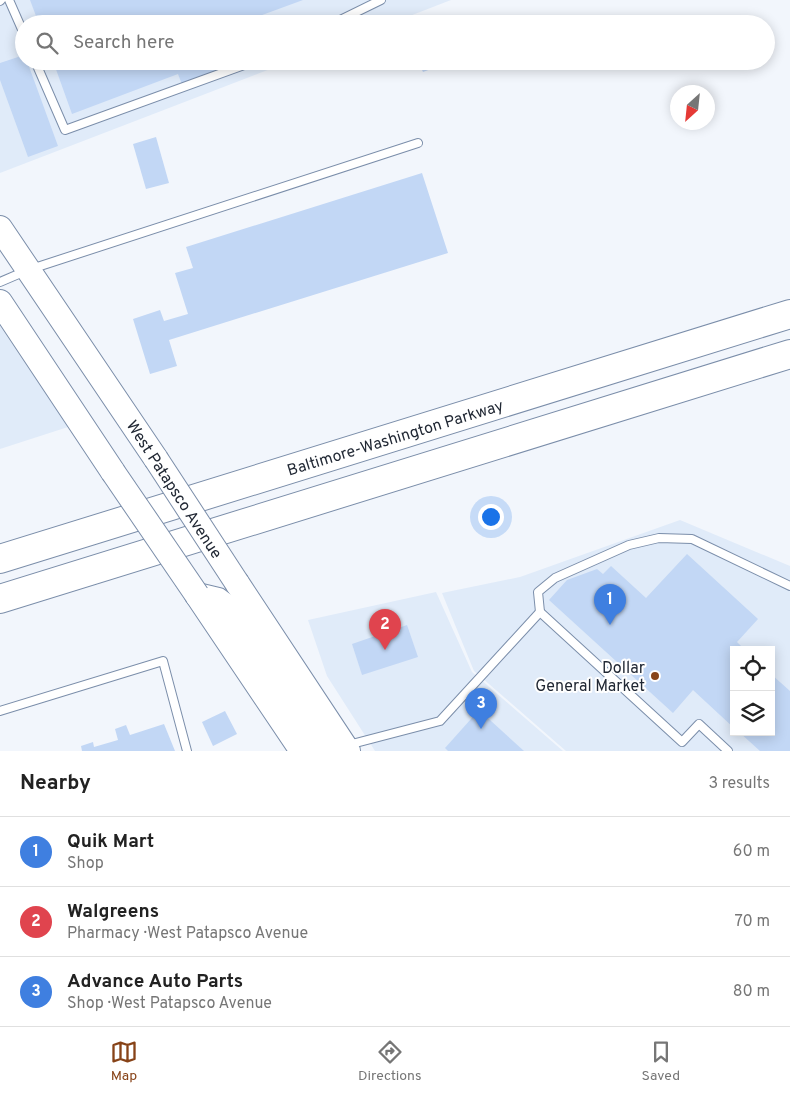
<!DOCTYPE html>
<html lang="en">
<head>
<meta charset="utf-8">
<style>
	:root { --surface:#fff; --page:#f6f6f6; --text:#222; --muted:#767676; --line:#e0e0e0; --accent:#874318 }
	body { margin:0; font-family:Overpass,sans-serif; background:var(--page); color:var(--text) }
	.controls { position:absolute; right:15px; bottom:15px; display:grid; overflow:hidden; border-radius:0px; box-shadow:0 2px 12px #0003 }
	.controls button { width:45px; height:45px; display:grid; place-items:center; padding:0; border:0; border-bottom:1px solid var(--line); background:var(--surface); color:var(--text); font:25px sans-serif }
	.compass { position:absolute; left:670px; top:85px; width:45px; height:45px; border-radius:50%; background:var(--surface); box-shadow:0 2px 12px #0003; rotate:207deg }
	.you { position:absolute; left:490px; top:516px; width:18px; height:18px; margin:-12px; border:4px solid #fff; border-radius:50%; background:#1a73e8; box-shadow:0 0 0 8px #1a73e833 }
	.badge { display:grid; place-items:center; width:32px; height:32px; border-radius:50%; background:var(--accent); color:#fff; font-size:16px; font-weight:700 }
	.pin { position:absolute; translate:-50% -41px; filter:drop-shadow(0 1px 2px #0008) }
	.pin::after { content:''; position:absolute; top:26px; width:18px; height:15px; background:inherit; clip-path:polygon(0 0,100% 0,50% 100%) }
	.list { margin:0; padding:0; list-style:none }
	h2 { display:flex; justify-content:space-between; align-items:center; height:65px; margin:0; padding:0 20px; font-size:21px }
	h2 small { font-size:16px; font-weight:400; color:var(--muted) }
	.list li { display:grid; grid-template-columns:32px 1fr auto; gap:15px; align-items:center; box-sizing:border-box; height:70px; padding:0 20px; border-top:1px solid var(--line) }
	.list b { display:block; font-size:19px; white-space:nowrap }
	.list p { margin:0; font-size:16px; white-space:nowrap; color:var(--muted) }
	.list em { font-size:16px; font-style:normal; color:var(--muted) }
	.icon { flex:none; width:28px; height:28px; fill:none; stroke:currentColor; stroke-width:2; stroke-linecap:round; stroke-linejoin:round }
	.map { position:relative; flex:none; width:790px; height:751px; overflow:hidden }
	.search { position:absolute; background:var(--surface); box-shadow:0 2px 12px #0003; left:15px; right:15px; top:15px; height:55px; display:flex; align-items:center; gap:12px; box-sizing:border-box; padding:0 18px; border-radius:28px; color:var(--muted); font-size:19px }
	.sheet { height:275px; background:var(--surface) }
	nav { display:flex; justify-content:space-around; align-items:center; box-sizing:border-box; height:70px; border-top:1px solid var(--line); background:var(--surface); font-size:14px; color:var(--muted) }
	nav a { display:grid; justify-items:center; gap:2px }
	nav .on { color:var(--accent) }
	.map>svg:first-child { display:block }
	.built { fill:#e0ebf9; fill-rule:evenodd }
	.building { fill:#c2d7f5 }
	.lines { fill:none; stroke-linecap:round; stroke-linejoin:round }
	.lane-casing { stroke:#7b8eaa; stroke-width:10 }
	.primary-casing { stroke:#7b8eaa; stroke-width:26 }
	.highway-casing { stroke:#7b8eaa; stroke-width:30 }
	.lane { stroke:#fff; stroke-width:8 }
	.primary { stroke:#fff; stroke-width:24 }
	.highway { stroke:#fff; stroke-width:28 }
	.primary-bridge-casing { stroke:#7b8eaa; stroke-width:26; stroke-linecap:butt }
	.primary-bridge { stroke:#fff; stroke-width:24 }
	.poi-dot { fill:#874318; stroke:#fff; stroke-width:2 }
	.labels { text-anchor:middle; stroke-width:4; stroke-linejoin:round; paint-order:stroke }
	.street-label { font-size:16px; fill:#212834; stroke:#fff }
	.poi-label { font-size:16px; fill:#212834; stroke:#fff; text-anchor:end }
</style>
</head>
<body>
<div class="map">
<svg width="790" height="751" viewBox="0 0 790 751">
	<rect width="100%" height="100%" fill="#f2f6fc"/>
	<g class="built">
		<polygon points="0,0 451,0 389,24 24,24 24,61 291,61 0,173"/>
		<polygon points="0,326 68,427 0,449"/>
		<path d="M680 520 790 566V751H566L474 671 442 593 520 577ZM734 650H771V732H734Z"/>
		<polygon points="436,592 472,672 563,751 375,751 327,676 308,620"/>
	</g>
	<g class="building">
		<polygon points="30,0 303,0 246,21 247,24 39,24"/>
		<polygon points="24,55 24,61 27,61 58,146 28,157 0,80 0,63"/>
		<polygon points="53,61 237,61 238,66 183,87 178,74 72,114"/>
		<polygon points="418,61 429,61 431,69 423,72"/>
		<polygon points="443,61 456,61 457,65 446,69"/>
		<polygon points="156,137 169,183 146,189 133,144"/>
		<polygon points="422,173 448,253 169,340 177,366 150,374 133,319 160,310 164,321 188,314 175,273 193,268 186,247"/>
		<polygon points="687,554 758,619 737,642 745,650 734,650 734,728 693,690 673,713 549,600 567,580 597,569 603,574 611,566 646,598"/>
		<polygon points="407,625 418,657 362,675 352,644"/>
		<polygon points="771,674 790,691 790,751 760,751 739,732 771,732"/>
		<polygon points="479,710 524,751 448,751 445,748"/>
		<polygon points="225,711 237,734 213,746 202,722"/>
		<polygon points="164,724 175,751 82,751 81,746 93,742 94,747 118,740 115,729 126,725 130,735"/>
	</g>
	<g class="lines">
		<g class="lane-casing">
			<g id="lane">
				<polyline points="9,0 24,34"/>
				<polyline points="0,1 1,0"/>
				<polyline points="332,24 381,0"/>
				<polyline points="35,61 65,130 255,61"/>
				<polyline points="0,282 28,270 418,143"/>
				<polyline points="540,612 538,592 555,578 629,545 659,538 692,539 790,586"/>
				<polyline points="0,711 163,661 187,751"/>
				<polyline points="348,745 440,721 540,612 682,742 699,724 728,751"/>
			</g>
		</g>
		<g class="primary-casing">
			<g id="primary">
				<polyline points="0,228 156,459"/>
				<polyline points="0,302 113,472"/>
				<polyline points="237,583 348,751"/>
				<polyline points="197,595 218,600 226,606 319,743 324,746 344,746"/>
				<polyline points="197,595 302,751"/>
			</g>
		</g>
		<g class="highway-casing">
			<g id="highway">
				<polyline points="0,559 790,314"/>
				<polyline points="0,599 790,354"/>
			</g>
		</g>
		<use href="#lane" class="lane"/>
		<use href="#primary" class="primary"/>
		<use href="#highway" class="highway"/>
		<g class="primary-bridge-casing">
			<g id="primary-bridge">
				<polyline points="156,459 237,583"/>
				<polyline points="113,472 197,595"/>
			</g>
		</g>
		<use href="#primary-bridge" class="primary-bridge"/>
	</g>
	<circle class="poi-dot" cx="655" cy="676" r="5"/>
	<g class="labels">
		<g class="street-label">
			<text transform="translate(395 437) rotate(-17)" y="6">Baltimore-Washington Parkway</text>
			<text transform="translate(175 489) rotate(57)" y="6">West Patapsco Avenue</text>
		</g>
		<g class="poi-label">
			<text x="645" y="673">Dollar<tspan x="645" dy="18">General Market</tspan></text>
		</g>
	</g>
</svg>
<div class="controls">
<button><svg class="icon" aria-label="locate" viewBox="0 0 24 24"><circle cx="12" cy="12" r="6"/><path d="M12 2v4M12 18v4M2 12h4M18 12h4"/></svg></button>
<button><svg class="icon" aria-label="layers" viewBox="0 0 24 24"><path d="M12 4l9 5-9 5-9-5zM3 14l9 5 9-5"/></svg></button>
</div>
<svg class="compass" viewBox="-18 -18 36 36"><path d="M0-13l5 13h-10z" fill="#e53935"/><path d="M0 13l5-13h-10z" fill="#767676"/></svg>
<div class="you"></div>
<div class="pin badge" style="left:610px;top:625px;background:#3f7fe0">1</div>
<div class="pin badge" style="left:385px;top:650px;background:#e0444e">2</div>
<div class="pin badge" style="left:481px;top:729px;background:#3f7fe0">3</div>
<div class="search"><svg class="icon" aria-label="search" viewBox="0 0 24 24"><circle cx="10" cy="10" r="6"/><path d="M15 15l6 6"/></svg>Search here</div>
</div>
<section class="sheet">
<h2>Nearby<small>3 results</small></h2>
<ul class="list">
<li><span class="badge" style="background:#3f7fe0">1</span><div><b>Quik Mart</b><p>Shop</p></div><em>60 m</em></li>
<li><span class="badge" style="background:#e0444e">2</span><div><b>Walgreens</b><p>Pharmacy · West Patapsco Avenue</p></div><em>70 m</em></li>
<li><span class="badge" style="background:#3f7fe0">3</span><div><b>Advance Auto Parts</b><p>Shop · West Patapsco Avenue</p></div><em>80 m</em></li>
</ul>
</section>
<nav>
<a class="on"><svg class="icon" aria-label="map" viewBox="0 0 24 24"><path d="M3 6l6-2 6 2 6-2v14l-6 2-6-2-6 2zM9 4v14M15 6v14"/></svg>Map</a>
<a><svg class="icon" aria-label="directions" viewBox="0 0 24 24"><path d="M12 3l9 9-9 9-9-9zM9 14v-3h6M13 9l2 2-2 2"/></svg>Directions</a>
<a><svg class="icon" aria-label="saved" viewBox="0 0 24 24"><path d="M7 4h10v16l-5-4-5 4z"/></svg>Saved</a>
</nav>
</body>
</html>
